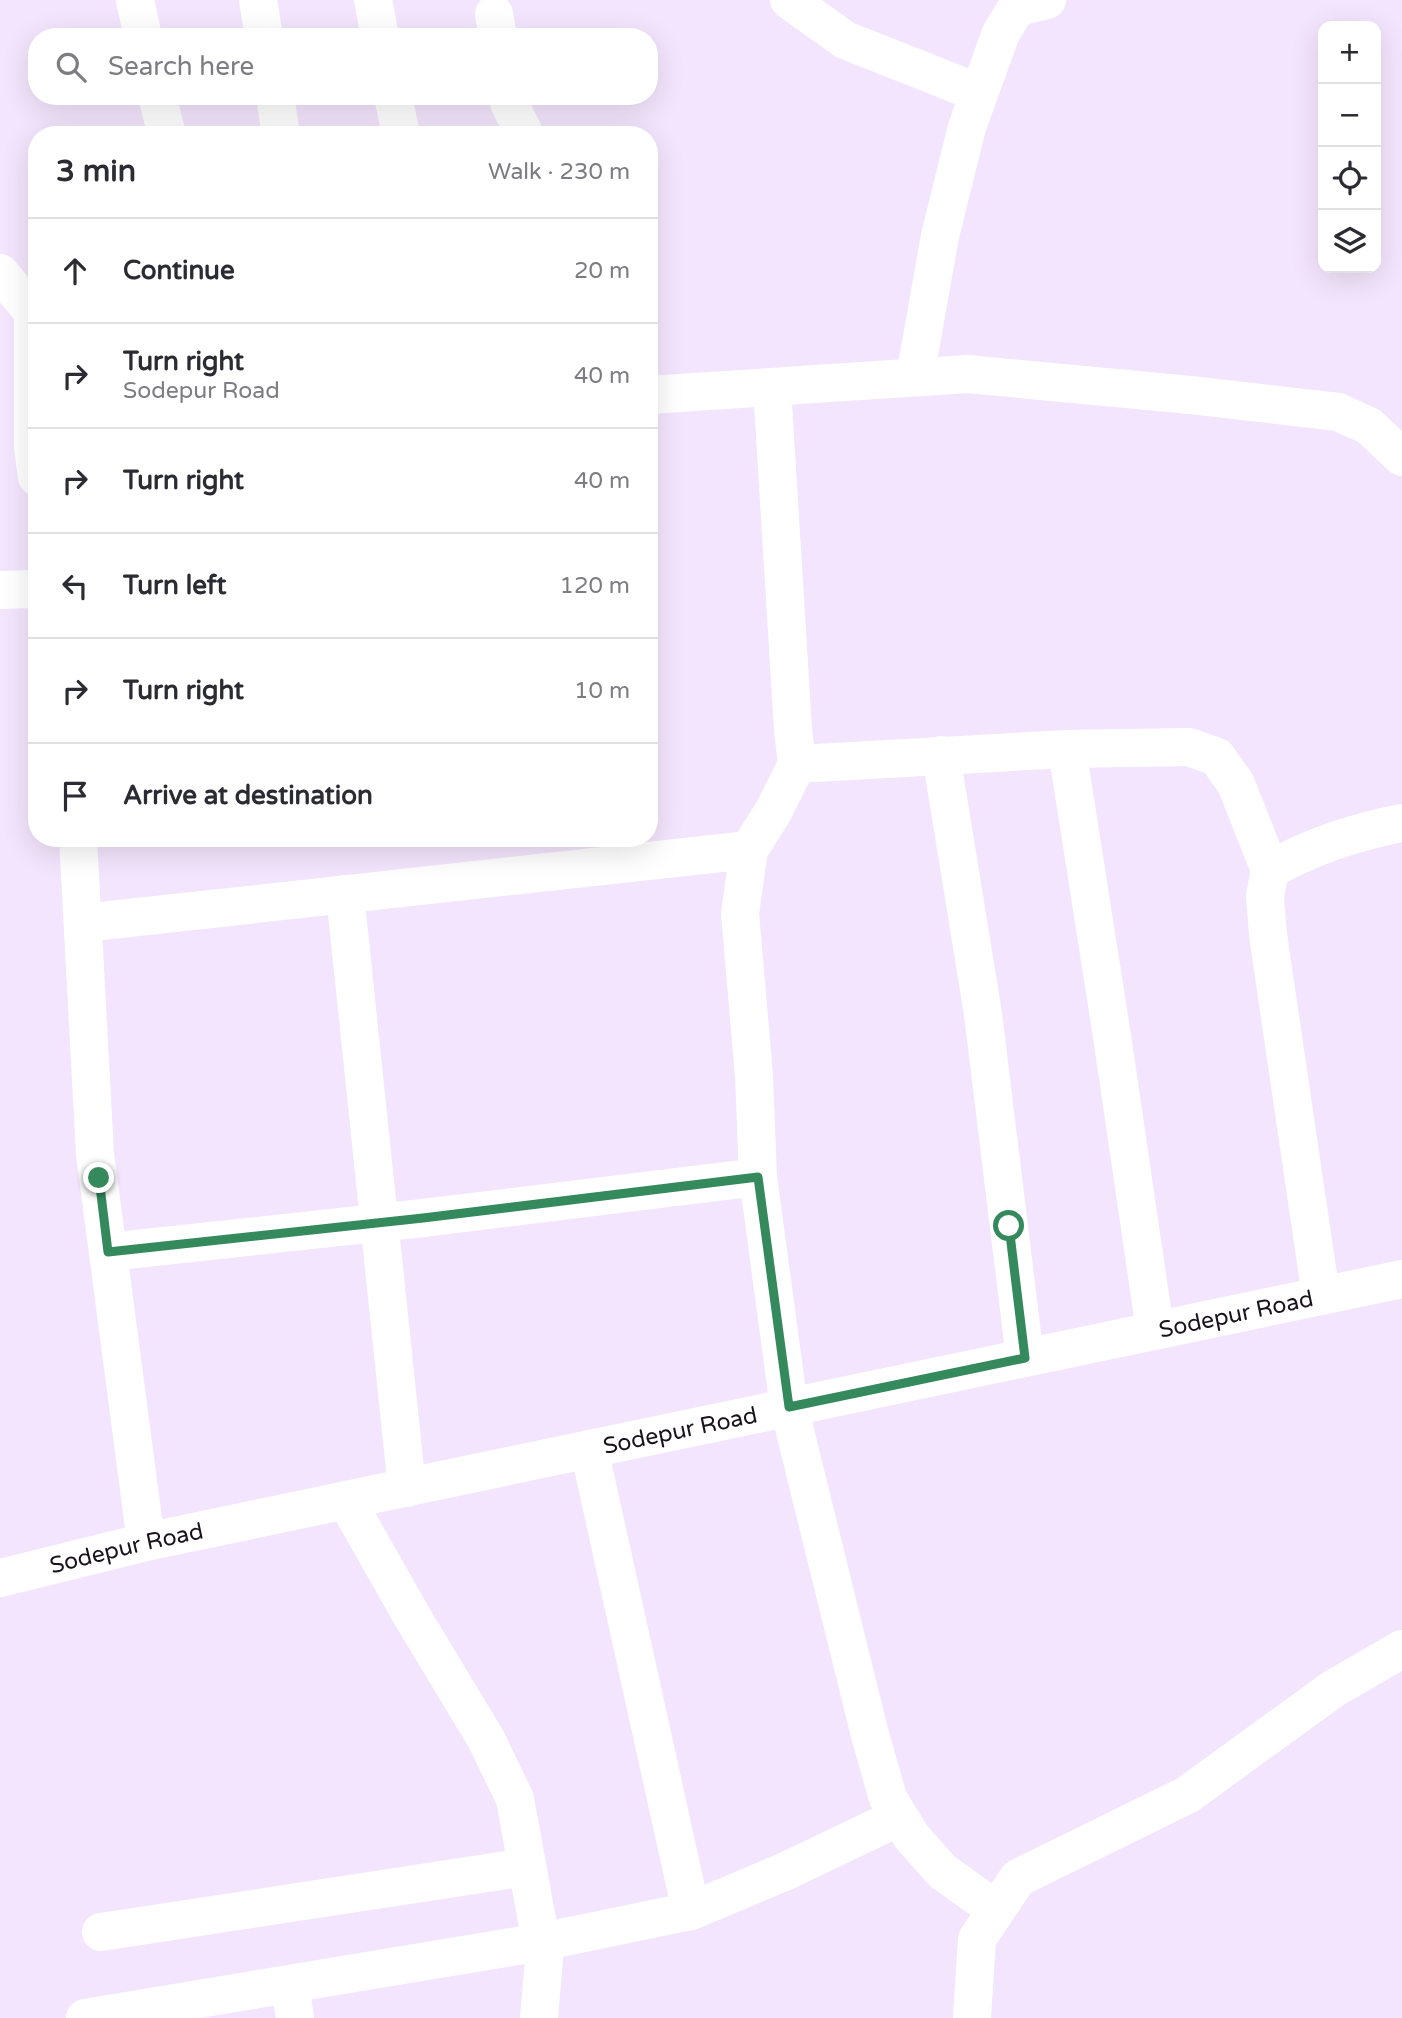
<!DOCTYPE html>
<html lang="en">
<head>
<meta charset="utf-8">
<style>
	:root { --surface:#fff; --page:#f2f2f3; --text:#2b2b33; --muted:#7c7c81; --line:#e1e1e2 }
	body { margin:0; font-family:"Varela Round",sans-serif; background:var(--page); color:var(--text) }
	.controls { position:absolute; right:21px; top:21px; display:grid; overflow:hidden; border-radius:14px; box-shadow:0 7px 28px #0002 }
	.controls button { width:63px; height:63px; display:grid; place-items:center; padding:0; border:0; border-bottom:2px solid var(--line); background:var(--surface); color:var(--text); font:35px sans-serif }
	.stop { position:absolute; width:21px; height:21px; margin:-16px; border:5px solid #34895d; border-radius:50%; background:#fff }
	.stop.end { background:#34895d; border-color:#fff; box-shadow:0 2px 7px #0008 }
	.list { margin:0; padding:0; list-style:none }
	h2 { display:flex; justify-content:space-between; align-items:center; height:91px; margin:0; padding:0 28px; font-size:30px }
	h2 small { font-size:23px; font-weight:400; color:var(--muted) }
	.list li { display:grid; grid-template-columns:46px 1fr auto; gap:21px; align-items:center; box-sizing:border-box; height:105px; padding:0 28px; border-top:2px solid var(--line) }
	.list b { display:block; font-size:26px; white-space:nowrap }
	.list p { margin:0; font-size:23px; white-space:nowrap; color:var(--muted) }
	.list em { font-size:23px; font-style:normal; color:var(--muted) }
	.icon { flex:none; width:38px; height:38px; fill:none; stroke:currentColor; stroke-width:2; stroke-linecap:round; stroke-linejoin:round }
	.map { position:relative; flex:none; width:1402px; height:2018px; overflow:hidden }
	.search { position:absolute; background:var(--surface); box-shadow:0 7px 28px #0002; left:28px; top:28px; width:630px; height:77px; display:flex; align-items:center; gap:18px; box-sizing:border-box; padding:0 24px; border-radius:28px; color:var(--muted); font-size:26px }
	.panel { position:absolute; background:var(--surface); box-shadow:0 7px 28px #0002; left:28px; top:126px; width:630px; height:721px; border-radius:28px }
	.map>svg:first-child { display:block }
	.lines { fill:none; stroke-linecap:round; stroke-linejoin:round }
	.minor { stroke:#fff; stroke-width:38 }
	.major { stroke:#fff; stroke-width:38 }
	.route { stroke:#34895d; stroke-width:9 }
	.labels { text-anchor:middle; stroke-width:7; stroke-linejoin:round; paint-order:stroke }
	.street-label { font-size:23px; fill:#18121c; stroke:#f3e5fd }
</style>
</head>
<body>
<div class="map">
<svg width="1402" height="2018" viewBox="0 0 1402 2018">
	<rect width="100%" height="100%" fill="#f3e5fd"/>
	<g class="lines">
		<g class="minor">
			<polyline points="135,0 143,37"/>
			<polyline points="258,0 264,37"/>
			<polyline points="373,0 380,37"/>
			<polyline points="789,0 845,40 979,93"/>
			<polyline points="494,14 498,37"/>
			<polyline points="157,96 167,135"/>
			<polyline points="275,96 281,135"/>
			<polyline points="393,96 401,135"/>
			<polyline points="508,96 509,103 525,135"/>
			<polyline points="0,273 33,312 37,313"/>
			<polyline points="33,312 33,448 37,477"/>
			<polyline points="915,377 940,236 967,127 1001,33 1017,7 1047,0"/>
			<polyline points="772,387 793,729 797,764 773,812 749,850 740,913 754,1076 758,1177 789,1407 870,1735 888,1798 911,1836 942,1871 996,1910"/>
			<polyline points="649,395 968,374 1190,395 1338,412 1369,426 1402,457"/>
			<polyline points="0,590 37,589"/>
			<polyline points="1067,749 1112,1036 1155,1330"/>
			<polyline points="941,755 983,1014 1025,1358"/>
			<polyline points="797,764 1067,749 1189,747 1217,757 1236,784 1270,870"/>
			<polyline points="78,838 95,1154 146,1542"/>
			<polyline points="345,894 407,1488"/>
			<polyline points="83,923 749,850"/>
			<polyline points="108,1252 423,1218 758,1177"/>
			<path d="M1321 1296 1268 935 1265 896 1270 870C1310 847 1356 832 1402 823"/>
			<polyline points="589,1449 691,1911"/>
			<polyline points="346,1500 413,1618 486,1739 515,1799 544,1959 539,2018"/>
			<polyline points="101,1932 527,1867"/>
			<polyline points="290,1985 295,2018"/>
			<polyline points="85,2018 541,1942 691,1911 784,1872 899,1817"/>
			<polyline points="972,2018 977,1939 1018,1878 1187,1795 1333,1689 1402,1649"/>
		</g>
		<path class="major" id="s1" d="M0 1578 146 1542 1402 1279"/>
	</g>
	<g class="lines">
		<polyline class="route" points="99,1178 108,1252 423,1218 758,1177 789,1407 1025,1358 1009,1226"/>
	</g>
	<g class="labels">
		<g class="street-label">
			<text dy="8" stroke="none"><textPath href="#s1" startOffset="1264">Sodepur Road</textPath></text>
			<text dy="8" stroke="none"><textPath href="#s1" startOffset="696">Sodepur Road</textPath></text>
			<text dy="8" stroke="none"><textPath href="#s1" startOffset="130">Sodepur Road</textPath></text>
		</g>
	</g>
</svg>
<div class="controls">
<button>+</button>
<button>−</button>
<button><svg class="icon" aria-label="locate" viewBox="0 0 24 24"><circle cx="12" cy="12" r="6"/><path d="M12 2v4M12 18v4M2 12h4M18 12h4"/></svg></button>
<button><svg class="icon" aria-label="layers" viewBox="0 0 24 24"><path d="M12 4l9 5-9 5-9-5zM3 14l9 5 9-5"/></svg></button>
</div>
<div class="stop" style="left:1009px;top:1226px"></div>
<div class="stop end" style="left:99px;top:1178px"></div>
<div class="search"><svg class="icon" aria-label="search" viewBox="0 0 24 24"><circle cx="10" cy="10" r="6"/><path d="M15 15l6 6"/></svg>Search here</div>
<section class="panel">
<h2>3 min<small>Walk · 230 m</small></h2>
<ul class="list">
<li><svg class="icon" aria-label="ahead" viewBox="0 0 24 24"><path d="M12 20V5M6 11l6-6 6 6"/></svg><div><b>Continue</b></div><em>20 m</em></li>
<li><svg class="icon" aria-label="right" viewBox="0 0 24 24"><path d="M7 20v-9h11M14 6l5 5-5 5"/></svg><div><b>Turn right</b><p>Sodepur Road</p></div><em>40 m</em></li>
<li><svg class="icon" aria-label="right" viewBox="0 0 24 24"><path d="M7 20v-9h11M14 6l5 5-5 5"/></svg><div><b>Turn right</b></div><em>40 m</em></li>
<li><svg class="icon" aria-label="left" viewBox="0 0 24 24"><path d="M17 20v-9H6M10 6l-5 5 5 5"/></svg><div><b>Turn left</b></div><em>120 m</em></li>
<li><svg class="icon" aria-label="right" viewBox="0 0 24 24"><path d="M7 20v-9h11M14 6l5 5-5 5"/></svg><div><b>Turn right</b></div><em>10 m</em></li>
<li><svg class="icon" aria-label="arrive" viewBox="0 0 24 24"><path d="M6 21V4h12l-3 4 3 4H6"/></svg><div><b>Arrive at destination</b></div></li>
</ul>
</section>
</div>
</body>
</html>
